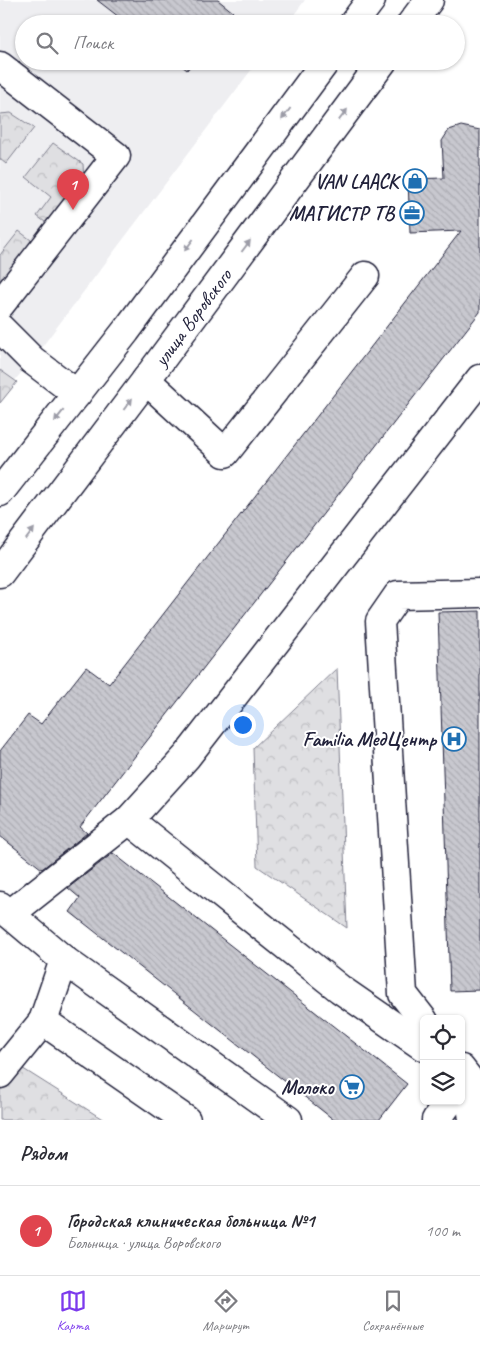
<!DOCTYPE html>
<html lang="ru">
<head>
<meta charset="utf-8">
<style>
	:root { --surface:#fff; --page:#f7f7f7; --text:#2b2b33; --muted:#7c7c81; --line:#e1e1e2; --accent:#7c3aed }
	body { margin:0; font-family:Caveat,sans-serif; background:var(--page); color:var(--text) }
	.controls { position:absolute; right:15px; bottom:15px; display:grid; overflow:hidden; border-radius:8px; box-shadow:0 1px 4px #0004 }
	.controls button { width:45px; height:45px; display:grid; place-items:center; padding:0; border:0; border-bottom:1px solid var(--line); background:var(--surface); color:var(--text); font:25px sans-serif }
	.you { position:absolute; left:242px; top:724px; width:18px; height:18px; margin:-12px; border:4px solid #fff; border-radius:50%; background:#1a73e8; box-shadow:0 0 0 8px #1a73e833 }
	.badge { display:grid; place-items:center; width:32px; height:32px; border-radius:50%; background:var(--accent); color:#fff; font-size:16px; font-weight:700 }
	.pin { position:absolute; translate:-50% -41px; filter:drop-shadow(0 1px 2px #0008) }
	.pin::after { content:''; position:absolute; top:26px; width:18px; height:15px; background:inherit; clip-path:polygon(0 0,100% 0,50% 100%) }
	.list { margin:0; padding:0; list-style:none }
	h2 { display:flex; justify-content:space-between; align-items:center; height:65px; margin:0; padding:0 20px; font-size:21px }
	h2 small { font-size:16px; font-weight:400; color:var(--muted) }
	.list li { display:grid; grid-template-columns:32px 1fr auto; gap:15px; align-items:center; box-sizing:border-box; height:90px; padding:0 20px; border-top:1px solid var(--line) }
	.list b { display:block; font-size:19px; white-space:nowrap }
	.list p { margin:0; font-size:16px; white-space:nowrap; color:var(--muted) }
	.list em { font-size:16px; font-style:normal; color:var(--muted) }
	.icon { flex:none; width:28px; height:28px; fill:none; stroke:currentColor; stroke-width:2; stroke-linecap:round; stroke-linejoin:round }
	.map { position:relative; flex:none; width:480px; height:1120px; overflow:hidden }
	.search { position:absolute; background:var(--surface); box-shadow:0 1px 4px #0004; left:15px; right:15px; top:15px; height:55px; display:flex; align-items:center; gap:12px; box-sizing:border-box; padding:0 18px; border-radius:28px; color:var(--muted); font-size:19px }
	.sheet { height:155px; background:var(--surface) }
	nav { display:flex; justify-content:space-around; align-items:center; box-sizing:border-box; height:70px; border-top:1px solid var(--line); background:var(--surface); font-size:14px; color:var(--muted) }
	nav a { display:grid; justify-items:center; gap:2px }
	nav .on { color:var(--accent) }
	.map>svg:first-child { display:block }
	.built { fill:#eeeef1 }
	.forest { fill:url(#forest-crowns); stroke:#80808e }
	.building { fill:url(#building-back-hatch); stroke:#22223b }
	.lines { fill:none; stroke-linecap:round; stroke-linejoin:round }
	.minor-casing { stroke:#22223b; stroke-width:31 }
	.major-casing { stroke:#22223b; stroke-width:31 }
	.minor { stroke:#fff; stroke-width:28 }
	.major { stroke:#fff; stroke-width:28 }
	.oneway { fill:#9c9ca7 }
	.labels { text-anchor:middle; stroke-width:4; stroke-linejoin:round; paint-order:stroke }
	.poi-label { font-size:20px; font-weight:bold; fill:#22223b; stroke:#fff; text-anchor:end }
	.street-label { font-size:20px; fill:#22223b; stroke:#fff }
</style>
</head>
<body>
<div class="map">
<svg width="480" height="1120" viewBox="0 0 480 1120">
	<defs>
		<pattern id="forest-crowns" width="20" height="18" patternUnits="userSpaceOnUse" patternTransform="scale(1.25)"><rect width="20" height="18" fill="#dfdfe2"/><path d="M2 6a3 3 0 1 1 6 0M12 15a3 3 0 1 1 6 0" fill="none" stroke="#bfbfc3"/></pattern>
		<pattern id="building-back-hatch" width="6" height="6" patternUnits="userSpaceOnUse" patternTransform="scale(1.25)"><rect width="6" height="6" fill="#c8c8cf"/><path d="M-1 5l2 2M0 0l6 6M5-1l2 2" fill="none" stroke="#acacb3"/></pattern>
	</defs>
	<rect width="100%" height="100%" fill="#fff"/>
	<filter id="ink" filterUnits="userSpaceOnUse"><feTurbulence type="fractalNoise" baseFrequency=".02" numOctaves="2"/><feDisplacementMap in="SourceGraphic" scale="10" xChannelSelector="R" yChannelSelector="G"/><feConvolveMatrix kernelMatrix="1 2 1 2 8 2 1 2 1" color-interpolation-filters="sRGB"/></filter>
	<g filter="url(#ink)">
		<polygon class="built" points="0,0 305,0 287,24 24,24 24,61 258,61 32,360 0,398"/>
		<g class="forest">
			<polygon points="11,113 34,128 6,164 0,159 0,114"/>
			<polygon points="53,143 83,164 84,183 49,225 37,216 51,197 26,177"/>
			<polygon points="19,231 35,243 0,292 0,255"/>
			<polygon points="0,370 17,382 0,403"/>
			<polygon points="337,668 347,928 257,866 253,748"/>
			<polygon points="17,1065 104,1120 0,1120 0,1089"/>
		</g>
		<g class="building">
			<polygon points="97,0 218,0 233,12 223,24 128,24"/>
			<polygon points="176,61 194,61 187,70"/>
			<polygon points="461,126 480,130 480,312 80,827 87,833 42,869 0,836 0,751 28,715 41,724 86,667 109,684 461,231 410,233 408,179 444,178 442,141 449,130"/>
			<polygon points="480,611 480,990 450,991 438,612"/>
			<polygon points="113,853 407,1084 379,1120 334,1120 70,912 80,898 68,888"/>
		</g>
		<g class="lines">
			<g class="minor-casing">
				<g id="minor">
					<polyline points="0,66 116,156 0,305"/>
					<polyline points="0,328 32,360 77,394"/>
					<polyline points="146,380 225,453 365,276"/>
					<polyline points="129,820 340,989 424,1047"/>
					<polyline points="0,906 64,960 288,1120"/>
					<polyline points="10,914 129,820 187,756 480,379"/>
					<polyline points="64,960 43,1021 186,1120"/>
					<polyline points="424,1021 403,994 380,621 398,595 480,593"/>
					<polyline points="461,1069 468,1078 473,1120"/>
					<polyline points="0,1074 43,1021"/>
					<polyline points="436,1120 450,1101"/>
				</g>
			</g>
			<g class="major-casing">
				<g id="major">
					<polyline points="353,24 371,0"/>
					<polyline points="411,24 429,0"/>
					<polyline points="0,492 126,331 326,61"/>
					<path id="s1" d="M0 573 146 380 383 61"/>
				</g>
			</g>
			<use href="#minor" class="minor"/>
			<use href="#major" class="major"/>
		</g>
		<defs><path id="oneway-solid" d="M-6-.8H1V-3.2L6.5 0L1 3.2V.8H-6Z" transform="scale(1.25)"/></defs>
		<g class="oneway">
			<use href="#oneway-solid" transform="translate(286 114) rotate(127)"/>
			<use href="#oneway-solid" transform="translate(343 115) rotate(-53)"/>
			<use href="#oneway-solid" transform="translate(189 245) rotate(127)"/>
			<use href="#oneway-solid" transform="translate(246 246) rotate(-53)"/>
			<use href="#oneway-solid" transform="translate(128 404) rotate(-53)"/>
			<use href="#oneway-solid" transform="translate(59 416) rotate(128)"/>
			<use href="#oneway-solid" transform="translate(30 534) rotate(-53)"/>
		</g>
	</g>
	<defs>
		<g id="shop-ring" transform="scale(1.25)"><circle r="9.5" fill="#fff" stroke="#1f6fb2" stroke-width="1.5"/><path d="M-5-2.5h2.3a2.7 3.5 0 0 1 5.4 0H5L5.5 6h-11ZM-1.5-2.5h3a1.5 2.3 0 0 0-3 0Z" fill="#1f6fb2"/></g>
		<g id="office-ring" transform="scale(1.25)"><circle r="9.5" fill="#fff" stroke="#1f6fb2" stroke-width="1.5"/><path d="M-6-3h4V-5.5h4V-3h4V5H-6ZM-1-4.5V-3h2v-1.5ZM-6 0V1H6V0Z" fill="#1f6fb2"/></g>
		<g id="hospital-ring" transform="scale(1.25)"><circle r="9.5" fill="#fff" stroke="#1f6fb2" stroke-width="1.5"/><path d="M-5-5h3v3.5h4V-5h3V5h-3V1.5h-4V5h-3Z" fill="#1f6fb2"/></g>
		<g id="supermarket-ring" transform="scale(1.25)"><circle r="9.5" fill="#fff" stroke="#1f6fb2" stroke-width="1.5"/><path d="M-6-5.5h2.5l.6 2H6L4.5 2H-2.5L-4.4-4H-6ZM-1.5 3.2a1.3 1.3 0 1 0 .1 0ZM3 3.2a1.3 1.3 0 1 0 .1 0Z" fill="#1f6fb2"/></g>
	</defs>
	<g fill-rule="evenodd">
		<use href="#shop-ring" x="415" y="181"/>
		<use href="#office-ring" x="412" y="213"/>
		<use href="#hospital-ring" x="454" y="739"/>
		<use href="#supermarket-ring" x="352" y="1087"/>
	</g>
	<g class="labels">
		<g class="poi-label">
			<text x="398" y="188">VAN LAACK</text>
			<text x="394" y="220">МАГИСТР ТВ</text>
			<text x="436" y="746">Familia МедЦентр</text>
			<text x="334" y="1094">Молоко</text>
		</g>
		<g class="street-label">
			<text dy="7" stroke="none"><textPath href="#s1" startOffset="320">улица Воровского</textPath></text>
		</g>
	</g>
</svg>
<div class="controls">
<button><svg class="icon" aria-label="locate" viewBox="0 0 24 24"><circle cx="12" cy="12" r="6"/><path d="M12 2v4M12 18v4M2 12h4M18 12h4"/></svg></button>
<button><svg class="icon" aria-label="layers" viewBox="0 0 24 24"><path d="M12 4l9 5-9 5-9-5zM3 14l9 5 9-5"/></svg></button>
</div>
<div class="you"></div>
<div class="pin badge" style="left:73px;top:210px;background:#e0444e">1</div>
<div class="search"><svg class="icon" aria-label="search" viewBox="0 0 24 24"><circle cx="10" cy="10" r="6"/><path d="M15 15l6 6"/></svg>Поиск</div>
</div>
<section class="sheet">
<h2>Рядом<small></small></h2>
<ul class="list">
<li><span class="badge" style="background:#e0444e">1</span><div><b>Городская клиническая больница №1</b><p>Больница · улица Воровского</p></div><em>100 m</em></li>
</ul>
</section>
<nav>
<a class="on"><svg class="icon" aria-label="map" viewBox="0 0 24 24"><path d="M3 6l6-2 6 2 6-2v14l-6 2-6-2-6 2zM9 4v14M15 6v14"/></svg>Карта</a>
<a><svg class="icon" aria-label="directions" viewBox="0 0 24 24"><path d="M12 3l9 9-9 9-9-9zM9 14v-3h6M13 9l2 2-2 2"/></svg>Маршрут</a>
<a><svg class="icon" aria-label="saved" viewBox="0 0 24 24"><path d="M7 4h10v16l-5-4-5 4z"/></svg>Сохранённые</a>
</nav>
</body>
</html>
